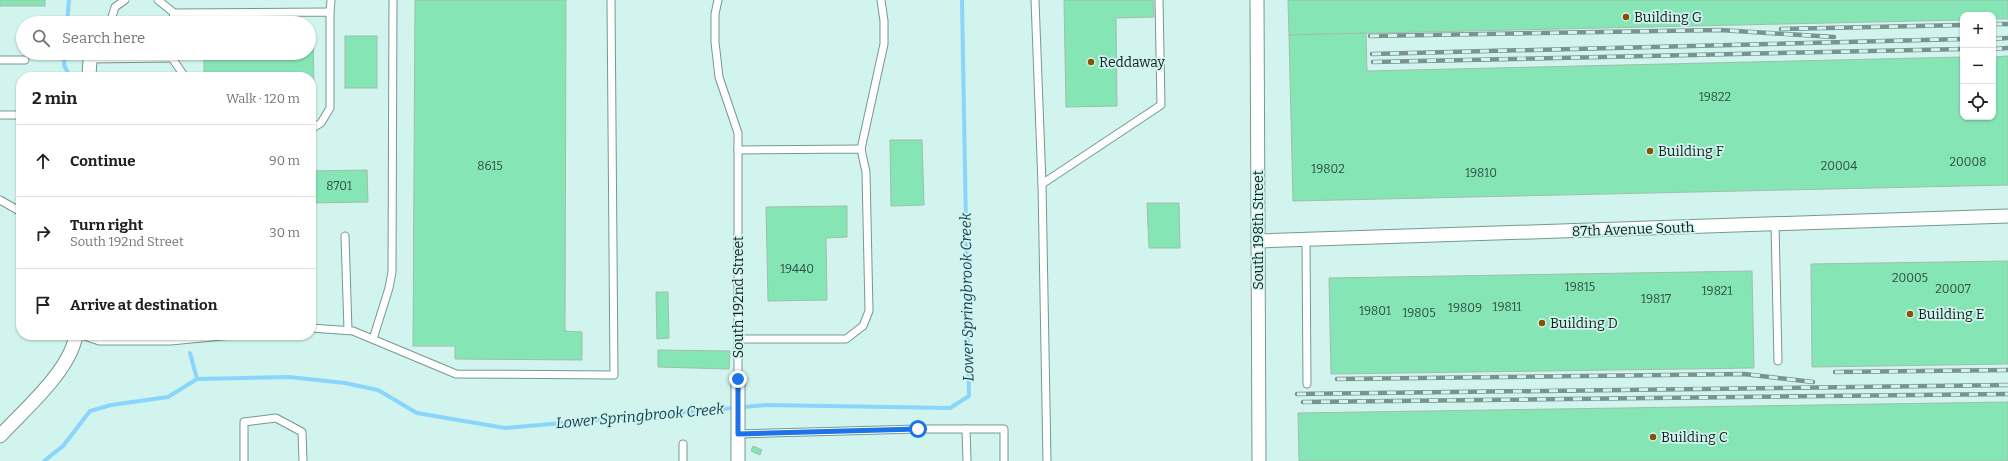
<!DOCTYPE html>
<html lang="en">
<head>
<meta charset="utf-8">
<style>
	:root { --surface:#fff; --page:#f2f2f2; --text:#202124; --muted:#757577; --line:#e0e0e0 }
	body { margin:0; font-family:Bitter,serif; background:var(--page); color:var(--text) }
	.controls { position:absolute; right:12px; top:12px; display:grid; overflow:hidden; border-radius:8px; box-shadow:0 1px 3px #0004 }
	.controls button { width:36px; height:36px; display:grid; place-items:center; padding:0; border:0; border-bottom:1px solid var(--line); background:var(--surface); color:var(--text); font:20px sans-serif }
	.stop { position:absolute; width:12px; height:12px; margin:-9px; border:3px solid #1a73e8; border-radius:50%; background:#fff }
	.stop.end { background:#1a73e8; border-color:#fff; box-shadow:0 1px 4px #0008 }
	.list { margin:0; padding:0; list-style:none }
	h2 { display:flex; justify-content:space-between; align-items:center; height:52px; margin:0; padding:0 16px; font-size:17px }
	h2 small { font-size:13px; font-weight:400; color:var(--muted) }
	.list li { display:grid; grid-template-columns:26px 1fr auto; gap:12px; align-items:center; box-sizing:border-box; height:72px; padding:0 16px; border-top:1px solid var(--line) }
	.list b { display:block; font-size:15px; white-space:nowrap }
	.list p { margin:0; font-size:13px; white-space:nowrap; color:var(--muted) }
	.list em { font-size:13px; font-style:normal; color:var(--muted) }
	.icon { flex:none; width:22px; height:22px; fill:none; stroke:currentColor; stroke-width:2; stroke-linecap:round; stroke-linejoin:round }
	.map { position:relative; flex:none; width:2008px; height:461px; overflow:hidden }
	.search { position:absolute; background:var(--surface); box-shadow:0 1px 3px #0004; left:16px; top:16px; width:300px; height:44px; display:flex; align-items:center; gap:10px; box-sizing:border-box; padding:0 14px; border-radius:22px; color:var(--muted); font-size:15px }
	.panel { position:absolute; background:var(--surface); box-shadow:0 1px 3px #0004; left:16px; top:72px; width:300px; height:268px; border-radius:16px }
	.map>svg:first-child { display:block }
	.lines { fill:none; stroke-linecap:round; stroke-linejoin:round }
	.stream { stroke:#8ad5fc; stroke-width:4 }
	.building { fill:#85e5b4; stroke:#a2bdae }
	.lane-casing { stroke:#779892; stroke-width:9 }
	.street-casing { stroke:#779892; stroke-width:15 }
	.lane { stroke:#fff; stroke-width:7 }
	.street { stroke:#fff; stroke-width:13 }
	.rail-casing { stroke:#7a938f; stroke-width:4.5 }
	.rail { stroke:#d1f4ee; stroke-width:3; stroke-dasharray:9; stroke-linecap:butt }
	.route { stroke:#1a73e8; stroke-width:5 }
	.poi-dot { fill:#895103; stroke:#d1f4ee; stroke-width:1.5 }
	.labels { text-anchor:middle; stroke-width:3.5; stroke-linejoin:round; paint-order:stroke }
	.number-label { font-size:12px; fill:#2f5043 }
	.poi-label { font-size:14px; fill:#121f1d; stroke:#d1f4ee; text-anchor:start }
	.street-label { font-size:14px; fill:#121f1d; stroke:#d1f4ee }
	.water-label { font-size:15px; font-style:italic; fill:#103c50; stroke:#d1f4ee }
</style>
</head>
<body>
<div class="map">
<svg width="2008" height="461" viewBox="0 0 2008 461">
	<rect width="100%" height="100%" fill="#d1f4ee"/>
	<g class="lines">
		<g class="stream">
			<polyline points="67,23 69,0"/>
			<polyline points="65,53 64,65 70,77"/>
			<polyline points="190,353 197,379"/>
			<polyline points="44,461 63,446 90,411 111,405 168,397 197,379 289,377 345,383 378,390 417,413 505,428 766,405 950,408 969,396 962,0"/>
		</g>
	</g>
	<g class="building">
		<rect x="0" y="0" width="45" height="6"/>
		<polygon points="415,0 566,0 565,331 582,332 582,360 455,359 455,346 413,346"/>
		<polygon points="1064,0 1153,0 1154,17 1116,18 1117,106 1066,107"/>
		<polygon points="1288,0 2008,0 2008,19 1993,19 1993,15 1963,15 1963,20 1289,35"/>
		<polygon points="1366,33 1367,71 1963,57 1963,117 1993,117 1993,57 2008,56 2008,185 1293,201 1289,35"/>
		<polygon points="309,36 313,36 314,88 311,88 311,77 204,77 204,53 309,53"/>
		<rect x="345" y="36" width="32" height="52"/>
		<polygon points="890,140 922,140 924,205 891,206"/>
		<polygon points="367,170 368,202 311,203 311,171"/>
		<polygon points="1147,203 1179,203 1180,248 1149,248"/>
		<polygon points="847,206 847,237 826,238 827,300 768,301 766,207"/>
		<polygon points="2008,261 2008,364 1812,367 1811,264"/>
		<polygon points="1752,271 1754,368 1331,374 1329,278"/>
		<polygon points="656,292 668,292 669,338 657,339"/>
		<polygon points="658,350 730,351 729,369 658,367"/>
		<polygon points="2008,402 2008,461 1299,461 1298,413"/>
		<polygon points="753,446 762,450 760,455 751,451"/>
	</g>
	<g class="lines">
		<g class="lane-casing">
			<g id="lane">
				<polyline points="158,0 174,13"/>
				<polyline points="718,0 715,14 715,42 719,77 738,133 738,379"/>
				<polyline points="1035,0 1042,184 1047,461"/>
				<polyline points="330,12 331,0"/>
				<polyline points="110,23 115,7 125,0"/>
				<polyline points="172,23 174,13 330,12 330,108 321,123 311,129"/>
				<polyline points="172,53 172,58 185,77"/>
				<polyline points="90,59 172,58"/>
				<polyline points="0,60 25,60"/>
				<polyline points="0,115 21,115"/>
				<polyline points="861,149 884,44 884,21 881,0"/>
				<polyline points="1042,184 1161,105 1159,0"/>
				<polyline points="0,200 21,212"/>
				<polyline points="1775,224 1778,361"/>
				<polyline points="345,236 348,330"/>
				<polyline points="1306,239 1307,384"/>
				<polyline points="311,328 353,331 456,374 614,375 611,0"/>
				<polyline points="82,335 99,341 171,341 232,335"/>
				<polyline points="373,339 389,288 392,272 393,0"/>
				<polyline points="738,339 846,339 863,326 869,311 866,172 861,149 738,150"/>
				<polyline points="966,429 967,461"/>
				<polyline points="738,434 918,429 1004,429 1004,461"/>
				<polyline points="244,461 244,422 276,418 302,432 303,461"/>
				<polyline points="683,461 683,444"/>
			</g>
		</g>
		<g class="street-casing">
			<g id="street">
				<polyline points="1257,0 1259,461"/>
				<polyline points="89,77 90,59"/>
				<polyline points="1258,241 2008,216"/>
				<polyline points="738,379 738,461"/>
				<path d="M0 436C25 409 70 371 76 335"/>
			</g>
		</g>
		<use href="#lane" class="lane"/>
		<use href="#street" class="street"/>
		<g class="rail-casing">
			<g id="rail">
				<polyline points="1993,24 2008,24"/>
				<polyline points="1781,29 1963,25"/>
				<polyline points="1370,36 1720,30 1834,37"/>
				<polyline points="1993,39 2008,38"/>
				<polyline points="1993,49 2008,48"/>
				<polyline points="1372,54 1963,39"/>
				<polyline points="1373,62 1963,49"/>
				<polyline points="1835,372 2008,370"/>
				<polyline points="1337,379 1744,374 1813,382"/>
				<polyline points="1297,394 2008,385"/>
				<polyline points="1303,402 2008,394"/>
			</g>
		</g>
		<use href="#rail" class="rail"/>
	</g>
	<g class="lines">
		<polyline class="route" points="738,379 738,434 918,429"/>
	</g>
	<g class="poi-dot">
		<circle cx="1626" cy="17" r="4"/>
		<circle cx="1091" cy="62" r="4"/>
		<circle cx="1650" cy="151" r="4"/>
		<circle cx="1910" cy="314" r="4"/>
		<circle cx="1542" cy="323" r="4"/>
		<circle cx="1653" cy="437" r="4"/>
	</g>
	<g class="labels">
		<g class="number-label">
			<text x="1715" y="101">19822</text>
			<text x="1968" y="166">20008</text>
			<text x="490" y="170">8615</text>
			<text x="1839" y="170">20004</text>
			<text x="1328" y="173">19802</text>
			<text x="1481" y="177">19810</text>
			<text x="339" y="190">8701</text>
			<text x="797" y="273">19440</text>
			<text x="1910" y="282">20005</text>
			<text x="1580" y="291">19815</text>
			<text x="1953" y="293">20007</text>
			<text x="1717" y="295">19821</text>
			<text x="1656" y="303">19817</text>
			<text x="1507" y="311">19811</text>
			<text x="1465" y="312">19809</text>
			<text x="1375" y="315">19801</text>
			<text x="1419" y="317">19805</text>
		</g>
		<g class="poi-label">
			<text x="1634" y="22">Building G</text>
			<text x="1099" y="67">Reddaway</text>
			<text x="1658" y="156">Building F</text>
			<text x="1918" y="319">Building E</text>
			<text x="1550" y="328">Building D</text>
			<text x="1661" y="442">Building C</text>
		</g>
		<g class="street-label">
			<text transform="translate(1633 229) rotate(-2)" y="5">87th Avenue South</text>
			<text transform="translate(1258 230) rotate(-90)" y="5">South 198th Street</text>
			<text transform="translate(738 297) rotate(-90)" y="5">South 192nd Street</text>
		</g>
		<g class="water-label">
			<text transform="translate(967 297) rotate(-91)" y="5">Lower Springbrook Creek</text>
			<text transform="translate(640 416) rotate(-5)" y="5">Lower Springbrook Creek</text>
		</g>
	</g>
</svg>
<div class="controls">
<button>+</button>
<button>−</button>
<button><svg class="icon" aria-label="locate" viewBox="0 0 24 24"><circle cx="12" cy="12" r="6"/><path d="M12 2v4M12 18v4M2 12h4M18 12h4"/></svg></button>
</div>
<div class="stop" style="left:918px;top:429px"></div>
<div class="stop end" style="left:738px;top:379px"></div>
<div class="search"><svg class="icon" aria-label="search" viewBox="0 0 24 24"><circle cx="10" cy="10" r="6"/><path d="M15 15l6 6"/></svg>Search here</div>
<section class="panel">
<h2>2 min<small>Walk · 120 m</small></h2>
<ul class="list">
<li><svg class="icon" aria-label="ahead" viewBox="0 0 24 24"><path d="M12 20V5M6 11l6-6 6 6"/></svg><div><b>Continue</b></div><em>90 m</em></li>
<li><svg class="icon" aria-label="right" viewBox="0 0 24 24"><path d="M7 20v-9h11M14 6l5 5-5 5"/></svg><div><b>Turn right</b><p>South 192nd Street</p></div><em>30 m</em></li>
<li><svg class="icon" aria-label="arrive" viewBox="0 0 24 24"><path d="M6 21V4h12l-3 4 3 4H6"/></svg><div><b>Arrive at destination</b></div></li>
</ul>
</section>
</div>
</body>
</html>
